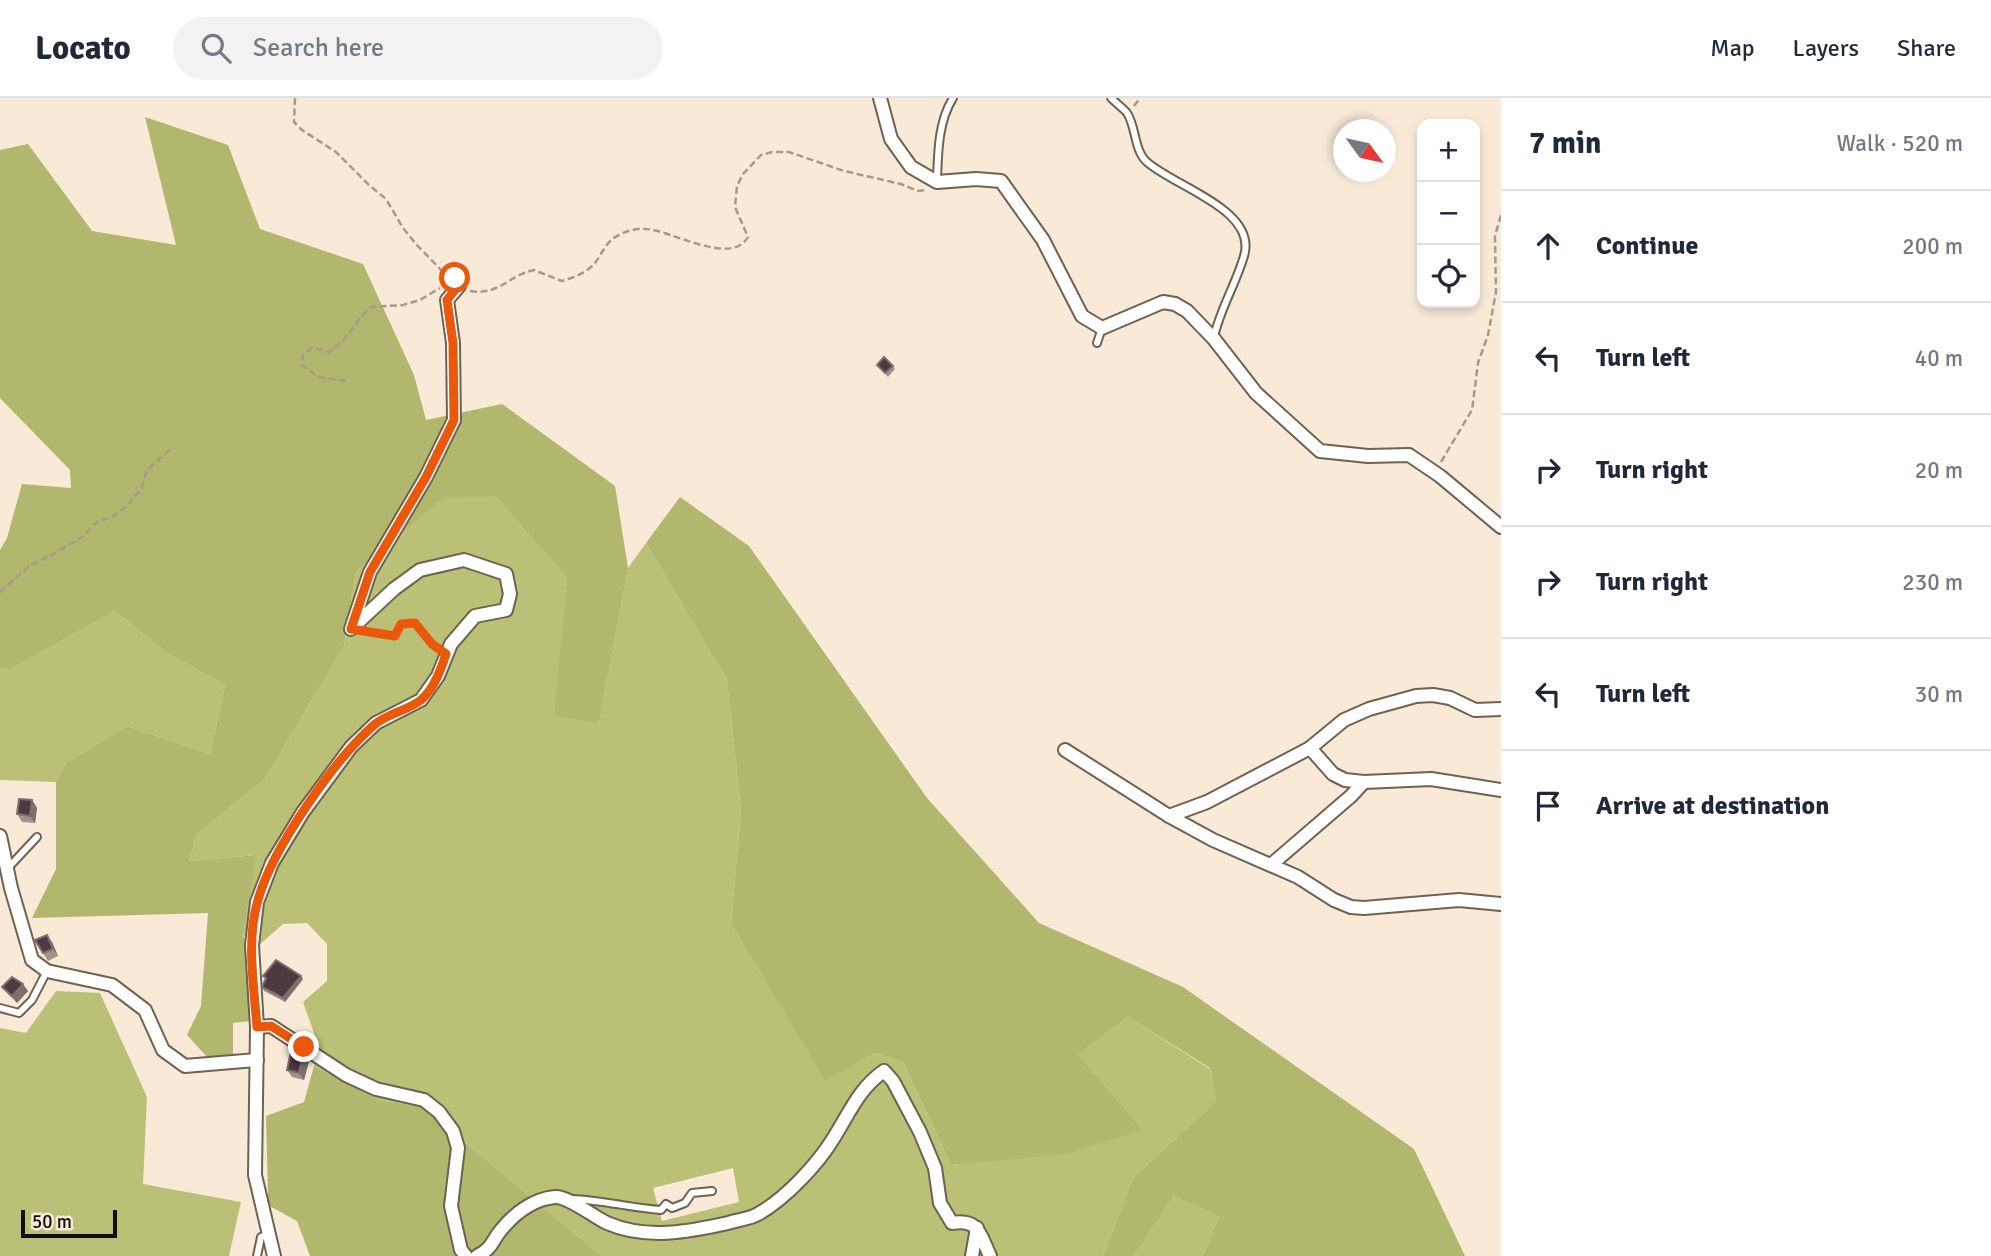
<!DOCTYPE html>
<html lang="en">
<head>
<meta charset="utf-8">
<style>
	:root { --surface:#fff; --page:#f2f2f3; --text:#1f2937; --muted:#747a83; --line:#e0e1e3 }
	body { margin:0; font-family:Signika,sans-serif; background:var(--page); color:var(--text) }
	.controls { position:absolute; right:21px; top:21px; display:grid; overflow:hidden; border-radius:14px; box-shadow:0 4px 10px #0003 }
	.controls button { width:63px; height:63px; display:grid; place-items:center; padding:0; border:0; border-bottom:2px solid var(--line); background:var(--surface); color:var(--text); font:35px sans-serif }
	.compass { position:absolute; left:1333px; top:21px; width:63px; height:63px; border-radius:50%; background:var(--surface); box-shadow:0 4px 10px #0003; rotate:123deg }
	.scale { position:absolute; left:21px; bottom:18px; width:96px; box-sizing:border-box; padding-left:7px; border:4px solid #120d07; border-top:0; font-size:19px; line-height:24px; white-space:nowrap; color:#120d07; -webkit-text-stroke:5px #f8ead7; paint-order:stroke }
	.stop { position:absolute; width:21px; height:21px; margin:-16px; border:5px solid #ea580c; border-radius:50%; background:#fff }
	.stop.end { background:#ea580c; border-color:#fff; box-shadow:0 2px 7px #0008 }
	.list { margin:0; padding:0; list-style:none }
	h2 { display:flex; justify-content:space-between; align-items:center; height:91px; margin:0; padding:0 28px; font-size:30px }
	h2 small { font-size:23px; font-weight:400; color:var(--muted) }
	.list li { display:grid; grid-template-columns:46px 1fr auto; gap:21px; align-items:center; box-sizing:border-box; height:112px; padding:0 28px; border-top:2px solid var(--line) }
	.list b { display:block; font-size:26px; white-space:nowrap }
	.list em { font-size:23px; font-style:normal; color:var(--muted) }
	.icon { flex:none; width:38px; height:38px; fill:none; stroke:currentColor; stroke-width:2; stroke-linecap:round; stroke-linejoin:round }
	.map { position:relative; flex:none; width:1501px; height:1158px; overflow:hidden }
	header { display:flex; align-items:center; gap:42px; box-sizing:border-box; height:98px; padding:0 35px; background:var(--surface); border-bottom:2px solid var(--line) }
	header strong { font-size:33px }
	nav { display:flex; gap:38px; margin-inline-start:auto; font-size:24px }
	.search { width:490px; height:63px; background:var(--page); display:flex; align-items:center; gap:18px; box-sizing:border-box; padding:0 24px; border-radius:38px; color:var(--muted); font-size:26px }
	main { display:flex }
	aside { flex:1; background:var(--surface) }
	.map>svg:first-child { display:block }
	.green { fill:#bac075; fill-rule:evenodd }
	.forest { fill:#b1b76c }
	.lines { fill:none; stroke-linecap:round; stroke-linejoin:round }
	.lane-casing { stroke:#6e6251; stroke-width:10 }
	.street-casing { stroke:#6e6251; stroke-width:16 }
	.path { stroke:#a59a8c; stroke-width:2.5; stroke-dasharray:7 3.5; stroke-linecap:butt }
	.lane { stroke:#fff; stroke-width:6 }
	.street { stroke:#fff; stroke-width:12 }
	.wall { fill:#a2928c }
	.shaded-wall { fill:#806e6d }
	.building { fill:#4d3940; stroke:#806e6d; stroke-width:2 }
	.route { stroke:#ea580c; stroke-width:9 }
</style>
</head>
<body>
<header>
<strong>Locato</strong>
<div class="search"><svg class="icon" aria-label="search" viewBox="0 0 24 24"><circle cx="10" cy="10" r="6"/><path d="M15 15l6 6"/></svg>Search here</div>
<nav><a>Map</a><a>Layers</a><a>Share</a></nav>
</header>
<main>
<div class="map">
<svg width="1501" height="1158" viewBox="0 0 1501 1158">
	<rect width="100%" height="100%" fill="#f8ead7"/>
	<g class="green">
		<path d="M444 398H495L567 480 555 618 599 626 628 470 646 445 727 582 741 712 731 826 825 981 875 955 903 964 951 1067 983 1063 1078 957 1128 919 1210 971 1216 1003 1133 1080 1103 1158H602L422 1009 379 1002 314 968 319 949 303 904 327 883V846L307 825 283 826 258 848 243 837 255 757 189 763 197 736 265 681 344 548 356 474ZM733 1070 739 1104 662 1123 653 1090Z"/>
		<polygon points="115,513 167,555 225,587 210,656 127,628 66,665 56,684 0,682 0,570 11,571"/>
		<polygon points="56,893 100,895 147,999 143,1086 241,1104 229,1158 0,1158 0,930 26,935"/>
		<polygon points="1174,1098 1219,1119 1203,1158 1134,1158"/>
	</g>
	<g class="forest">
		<polygon points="145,19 228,47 260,131 363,166 414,277 426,322 502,306 615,388 628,470 599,626 554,618 567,480 495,398 444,399 356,474 344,548 265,681 197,736 189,763 256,757 243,837 247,847 251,923 233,925 233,960 208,960 187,937 201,908 208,815 32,820 56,771 56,684 66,665 127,628 210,656 225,587 167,555 115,513 11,571 0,570 0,452 7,440 22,386 71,390 70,372 0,300 0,52 28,46 92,133 176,147"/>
		<polygon points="680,399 749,448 927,700 1039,825 1183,889 1414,1051 1465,1158 1203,1158 1219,1119 1174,1098 1134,1158 1103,1158 1133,1080 1216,1003 1210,970 1128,919 1078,957 1142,1032 1067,1056 951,1067 903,964 875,955 825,982 731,826 741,712 727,582 646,445"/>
		<polygon points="314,968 379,1002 422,1009 602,1158 310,1158 297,1123 266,1106 268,1096 266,1018 304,1004"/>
	</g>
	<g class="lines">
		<g class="lane-casing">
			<g id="lane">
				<path d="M1111 0C1116 5 1123 10 1127 15 1136 28 1134 53 1147 64 1175 89 1258 112 1244 158 1236 186 1220 211 1214 239"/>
				<path d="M937 82C938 55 938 24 953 0"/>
				<polyline points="1097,245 1102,230"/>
				<polyline points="8,770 37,739"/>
				<polyline points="0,910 19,915 32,902 47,873"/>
				<path d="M572 1101C602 1102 631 1110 661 1112L666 1106 672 1110 685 1105 692 1095 712 1093"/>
				<polyline points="257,1158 261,1139 269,1136"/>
			</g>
		</g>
		<g class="street-casing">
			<g id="street">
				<polyline points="880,0 891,41 911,69 937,84 976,81 1001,83 1043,142 1082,218 1102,230 1163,204 1175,206 1187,213 1214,241 1256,295 1320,353 1368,358 1409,357 1440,378 1501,429"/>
				<polyline points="1310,650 1344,622 1369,611 1416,598 1433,597 1450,600 1475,612 1501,611"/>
				<polyline points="1065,652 1169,718 1207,704 1310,650 1333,676 1345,682 1364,684 1431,681 1501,692"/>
				<polyline points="1169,718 1213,742 1298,779 1334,802 1351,809 1364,810 1459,802 1501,806"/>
				<polyline points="0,738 11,790 32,862 47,873 112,887 145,912 163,952 185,968 257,962"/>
				<polyline points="1272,766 1351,698 1364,684"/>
				<polyline points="257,929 271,928 346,977 376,991 424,1002 439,1014 453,1033 458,1050 451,1108 461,1152 466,1158"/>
				<polyline points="274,1158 255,1077 257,929 252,847 257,804 272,765 303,714 351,649 376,625 421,602 438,578 451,546 475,518 506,512 510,496 506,476 464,462 420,472 394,491 351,531 370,474 426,379 454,322 453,245 447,202 459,188"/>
				<path d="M477 1158C493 1150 491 1144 501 1132 514 1116 533 1101 555 1099 568 1098 594 1119 607 1125 646 1142 688 1134 728 1125 737 1122 750 1121 758 1116 785 1101 817 1067 833 1041 849 1016 859 990 884 973L893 983 920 1034 935 1070 940 1105 952 1125C979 1120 980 1137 990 1158"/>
				<polyline points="972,1158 977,1130"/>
			</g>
		</g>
		<g class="path">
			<polyline points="295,0 294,24 302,32 336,54 369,87 386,101 403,130 416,146 441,172 451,177"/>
			<polyline points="1134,8 1140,0"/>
			<path d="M470 193C499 198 509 177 534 172L562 183C572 180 583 176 591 169 597 164 600 157 604 151 612 137 630 130 646 131 671 132 731 169 748 139L735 109 737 88 743 76 761 57 772 54H789L844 73 901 86 918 93 925 92"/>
			<path d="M346 283 318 279 302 267 303 257 312 250 329 254C351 240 354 223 371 209L403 207 420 202 440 190"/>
			<polyline points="1441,364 1472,312 1478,265 1488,237 1496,194 1495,138 1501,117"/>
			<polyline points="0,494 29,468 53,456 82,439 98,423 111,420 128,407 141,391 147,372 173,349"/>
			<polyline points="368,534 395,538 401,525 415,525 437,549"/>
		</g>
		<use href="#lane" class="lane"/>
		<use href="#street" class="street"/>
	</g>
	<g class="wall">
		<polygon points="877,267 893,268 895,271 888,279"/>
		<polygon points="32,702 37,710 35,725 22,724 17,716"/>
		<polygon points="52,844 58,858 48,863 43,855"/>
		<polygon points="263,878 303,881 285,904 264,893 262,889 266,881"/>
		<polygon points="2,889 28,893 17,905 8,896"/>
		<polygon points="309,963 304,982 292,979 287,972"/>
	</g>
	<g class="shaded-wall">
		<polygon points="32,702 37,710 35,725 30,718"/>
		<polygon points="47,837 52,844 58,858 53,851"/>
		<polygon points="301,878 303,881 285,904 283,900"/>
		<polygon points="23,886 28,893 17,905 12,898"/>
		<polygon points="303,956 309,963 304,982 299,975"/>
	</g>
	<g class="building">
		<polygon points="884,259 893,268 885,275 877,267"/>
		<polygon points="19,701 32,702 30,718 17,716"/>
		<polygon points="47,837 53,851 43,855 35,842"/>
		<polygon points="276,862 301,878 283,900 262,889 266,880 263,878"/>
		<polygon points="12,879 23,886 12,898 2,889"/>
		<polygon points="292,948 303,956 299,975 287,972"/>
	</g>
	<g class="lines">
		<path class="route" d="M304 949 271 928 257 929C254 888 246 842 258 802 272 751 334 662 374 627 388 615 407 613 421 602 434 591 441 571 446 556L432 546 415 525 401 526 395 538 351 531 370 474 426 379 454 322 453 245 447 202 458 188 455 180"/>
	</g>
</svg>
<div class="controls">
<button>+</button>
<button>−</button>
<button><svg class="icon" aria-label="locate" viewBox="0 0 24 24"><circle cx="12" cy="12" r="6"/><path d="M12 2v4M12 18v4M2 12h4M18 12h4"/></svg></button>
</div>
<svg class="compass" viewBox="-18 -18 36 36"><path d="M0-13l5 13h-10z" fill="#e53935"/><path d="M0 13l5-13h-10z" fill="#747a83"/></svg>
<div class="scale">50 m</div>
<div class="stop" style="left:455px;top:180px"></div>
<div class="stop end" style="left:304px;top:949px"></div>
</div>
<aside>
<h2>7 min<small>Walk · 520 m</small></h2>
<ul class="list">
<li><svg class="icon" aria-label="ahead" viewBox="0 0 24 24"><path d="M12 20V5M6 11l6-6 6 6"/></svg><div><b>Continue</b></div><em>200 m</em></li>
<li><svg class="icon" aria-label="left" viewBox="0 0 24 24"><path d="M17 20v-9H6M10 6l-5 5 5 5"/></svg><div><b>Turn left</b></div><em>40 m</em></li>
<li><svg class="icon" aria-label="right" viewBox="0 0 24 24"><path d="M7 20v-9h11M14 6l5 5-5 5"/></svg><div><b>Turn right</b></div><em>20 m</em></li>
<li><svg class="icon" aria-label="right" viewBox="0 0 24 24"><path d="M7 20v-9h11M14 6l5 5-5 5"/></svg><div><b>Turn right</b></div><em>230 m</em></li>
<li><svg class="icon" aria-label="left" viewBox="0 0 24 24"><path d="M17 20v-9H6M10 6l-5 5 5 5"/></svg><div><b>Turn left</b></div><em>30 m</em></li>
<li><svg class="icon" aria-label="arrive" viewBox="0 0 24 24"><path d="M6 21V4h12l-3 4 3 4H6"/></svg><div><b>Arrive at destination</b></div></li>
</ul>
</aside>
</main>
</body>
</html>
